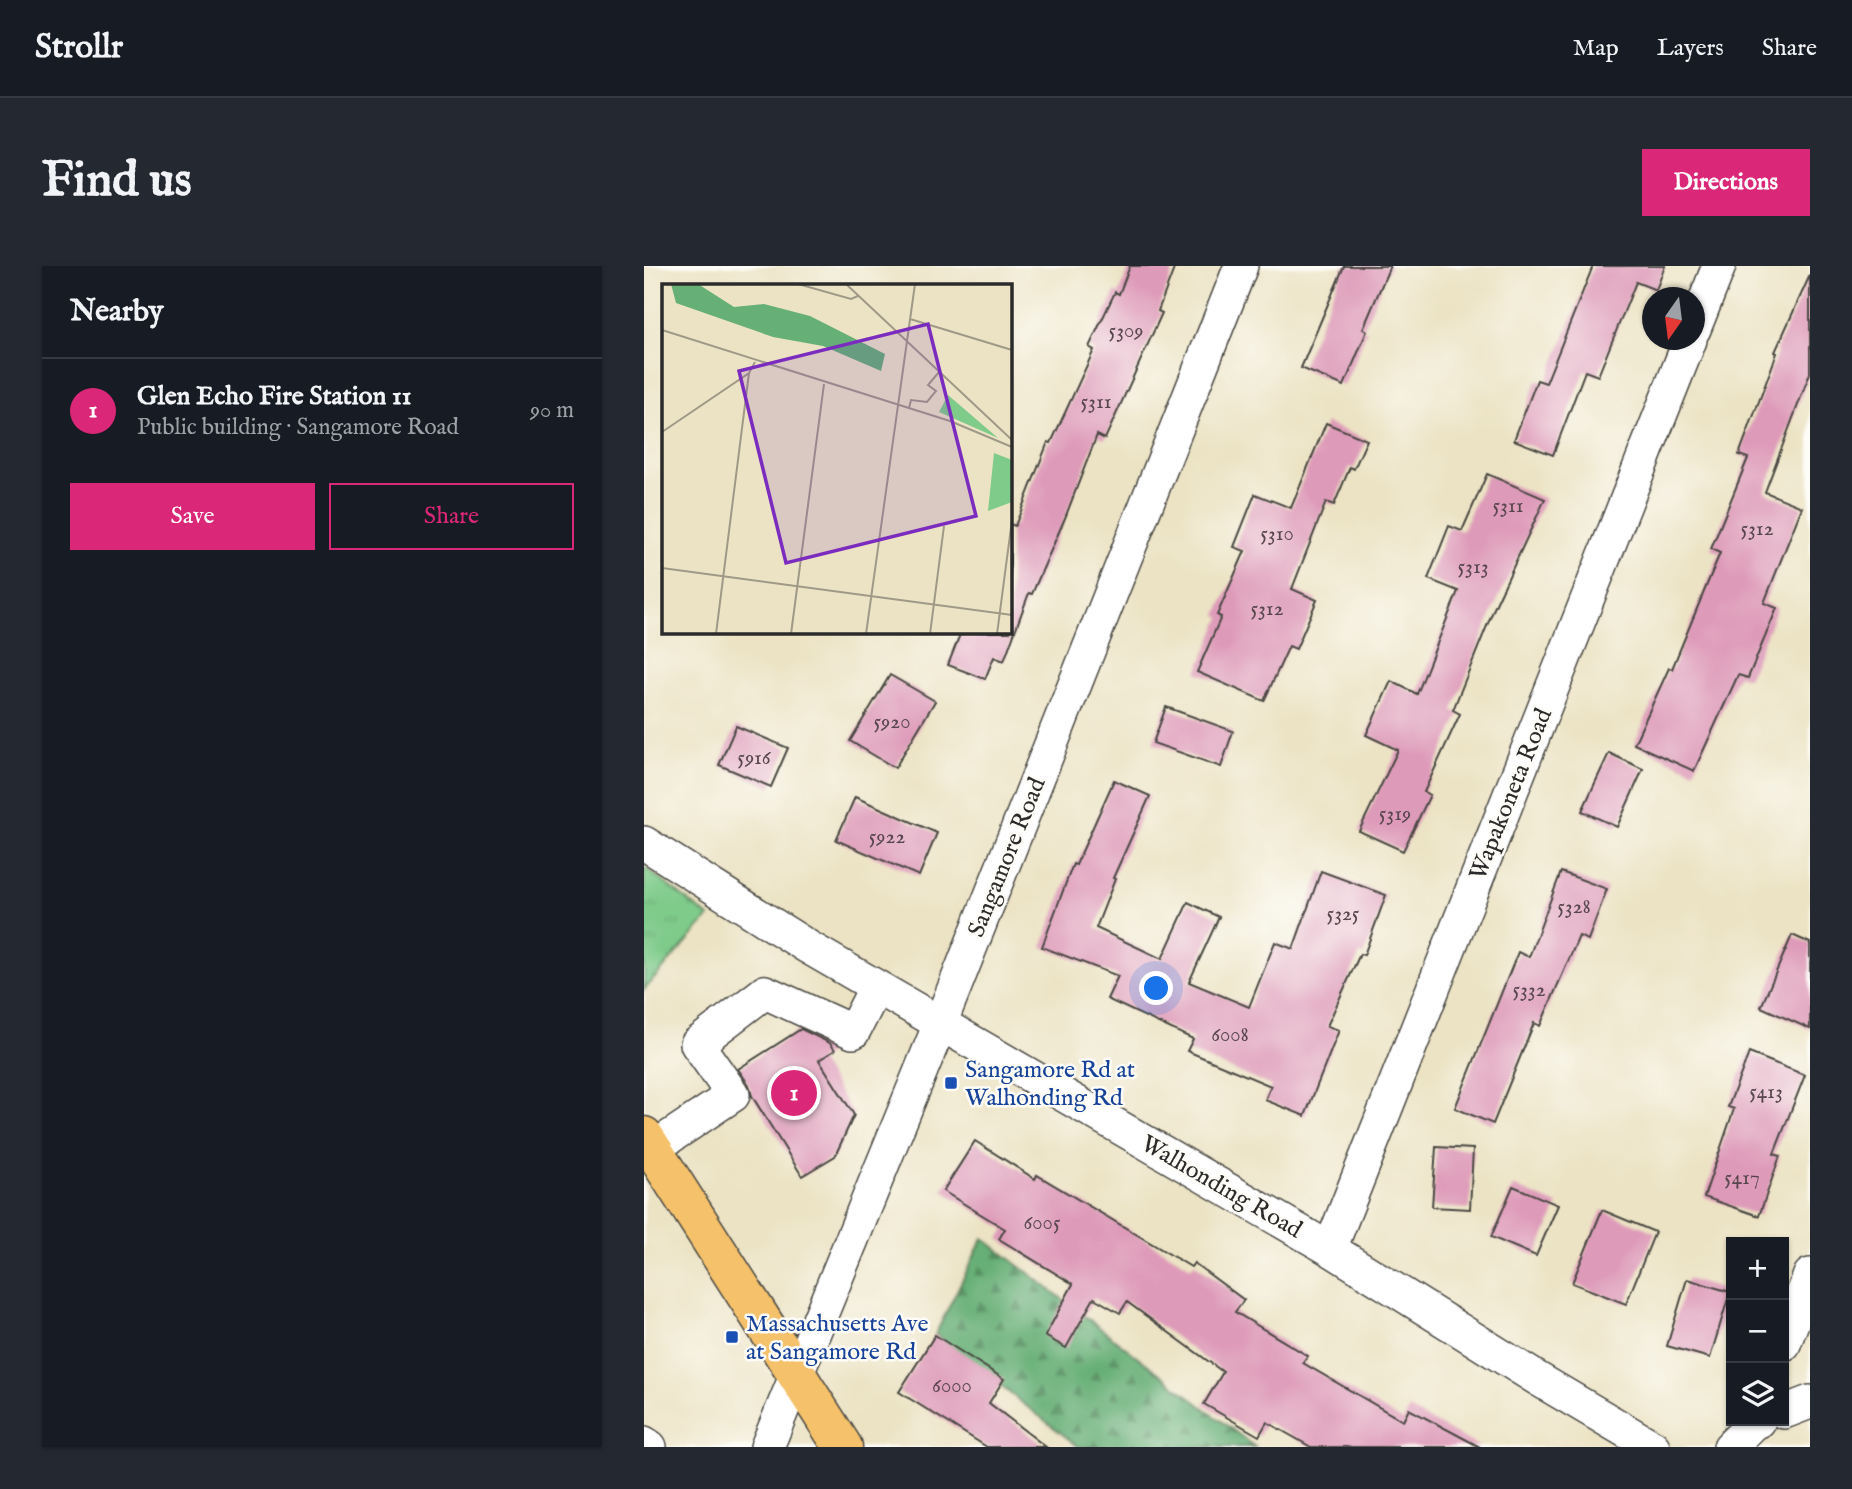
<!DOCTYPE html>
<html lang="en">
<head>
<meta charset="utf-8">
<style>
	:root { --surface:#171b24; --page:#242831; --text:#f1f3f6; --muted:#9ea1a6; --line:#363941; --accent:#db2777 }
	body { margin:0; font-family:"IM FELL English",serif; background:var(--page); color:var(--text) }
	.controls { position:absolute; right:21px; bottom:21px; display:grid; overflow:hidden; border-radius:0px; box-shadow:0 2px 5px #0004 }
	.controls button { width:63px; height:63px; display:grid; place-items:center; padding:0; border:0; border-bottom:2px solid var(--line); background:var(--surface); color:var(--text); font:35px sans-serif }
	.compass { position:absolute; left:998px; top:21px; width:63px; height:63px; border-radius:50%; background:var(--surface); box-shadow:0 2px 5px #0004; rotate:194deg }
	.you { position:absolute; left:513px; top:723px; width:24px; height:24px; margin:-18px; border:5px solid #fff; border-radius:50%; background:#1a73e8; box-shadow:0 0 0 10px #1a73e833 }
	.badge { display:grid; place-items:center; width:46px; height:46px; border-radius:50%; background:var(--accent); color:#fff; font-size:23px; font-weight:700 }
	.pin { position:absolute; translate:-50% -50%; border:4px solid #fff; box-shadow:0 2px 7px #0006 }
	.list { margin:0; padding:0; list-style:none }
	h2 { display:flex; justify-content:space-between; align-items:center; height:91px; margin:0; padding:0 28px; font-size:30px }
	h2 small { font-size:23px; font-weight:400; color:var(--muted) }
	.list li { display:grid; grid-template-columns:46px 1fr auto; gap:21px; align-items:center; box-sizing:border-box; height:105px; padding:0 28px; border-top:2px solid var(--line) }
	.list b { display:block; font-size:26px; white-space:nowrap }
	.list p { margin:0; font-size:23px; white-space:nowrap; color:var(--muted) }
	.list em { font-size:23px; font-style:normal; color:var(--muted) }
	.actions { display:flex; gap:14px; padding:21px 28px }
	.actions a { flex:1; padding:16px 0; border:2px solid var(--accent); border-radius:0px; text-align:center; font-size:24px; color:var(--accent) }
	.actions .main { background:var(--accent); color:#fff }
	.icon { flex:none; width:38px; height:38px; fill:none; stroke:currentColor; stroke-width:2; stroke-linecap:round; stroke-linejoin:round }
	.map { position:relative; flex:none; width:1166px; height:1181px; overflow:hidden; border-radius:0px }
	header { display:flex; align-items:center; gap:42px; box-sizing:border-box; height:98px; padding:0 35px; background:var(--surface); border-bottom:2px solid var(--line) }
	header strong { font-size:33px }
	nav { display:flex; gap:38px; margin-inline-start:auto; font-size:24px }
	.intro { display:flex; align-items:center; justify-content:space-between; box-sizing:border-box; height:168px; padding:0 42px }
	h1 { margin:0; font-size:49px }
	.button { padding:18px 32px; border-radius:0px; background:var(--accent); color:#fff; font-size:24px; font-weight:700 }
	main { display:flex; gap:42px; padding:0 42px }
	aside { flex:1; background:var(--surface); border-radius:0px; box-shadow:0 2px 5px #0004 }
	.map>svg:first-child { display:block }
	.grass { fill:url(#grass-tufts); stroke:#547b5a; stroke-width:2 }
	.forest { fill:url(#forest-firs); stroke:#486d50; stroke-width:2 }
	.building { fill:#de9bb9 }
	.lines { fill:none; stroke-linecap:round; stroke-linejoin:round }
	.minor-casing { stroke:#484742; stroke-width:36 }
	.major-casing { stroke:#484742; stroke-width:41 }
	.minor { stroke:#fff; stroke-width:33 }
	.major { stroke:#f5c16b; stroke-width:38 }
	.transit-dot { fill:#1a4fb4; stroke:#fdfcf7; stroke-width:2.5 }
	.labels { text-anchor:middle; stroke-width:5; stroke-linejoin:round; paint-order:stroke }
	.number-label { font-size:21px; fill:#58474e }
	.street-label { font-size:24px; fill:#2b2b2b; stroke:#fdfcf7 }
	.transit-label { font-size:24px; fill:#164399; stroke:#fdfcf7; text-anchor:start }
	.inset-road { fill:none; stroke:#9f9987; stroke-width:2 }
	.view { fill:#7b2cbf; fill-opacity:0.15; stroke:#7b2cbf; stroke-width:3.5 }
	.inset-edge { fill:none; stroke:#2b2b2b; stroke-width:3.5 }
</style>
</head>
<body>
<header>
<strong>Strollr</strong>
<nav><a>Map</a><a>Layers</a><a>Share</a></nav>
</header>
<div class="intro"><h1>Find us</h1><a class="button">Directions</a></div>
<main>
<aside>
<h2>Nearby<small></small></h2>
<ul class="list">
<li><span class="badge">1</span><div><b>Glen Echo Fire Station 11</b><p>Public building · Sangamore Road</p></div><em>90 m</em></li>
</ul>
<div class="actions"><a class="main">Save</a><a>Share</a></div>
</aside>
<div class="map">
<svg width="1166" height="1181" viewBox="0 0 1166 1181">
	<defs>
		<pattern id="grass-tufts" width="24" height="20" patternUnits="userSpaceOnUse" patternTransform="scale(1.75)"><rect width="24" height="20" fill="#7ecb8a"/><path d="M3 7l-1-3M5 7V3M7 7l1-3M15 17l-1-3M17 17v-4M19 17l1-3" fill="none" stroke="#6dae77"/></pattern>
		<pattern id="forest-firs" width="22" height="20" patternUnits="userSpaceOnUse" patternTransform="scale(1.75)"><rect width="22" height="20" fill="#66af76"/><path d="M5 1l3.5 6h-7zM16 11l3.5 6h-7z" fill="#548f61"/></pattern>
	</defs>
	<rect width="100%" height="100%" fill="#fdfcf7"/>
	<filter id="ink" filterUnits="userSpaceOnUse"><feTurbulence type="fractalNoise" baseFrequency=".0143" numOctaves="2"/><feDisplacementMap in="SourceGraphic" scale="14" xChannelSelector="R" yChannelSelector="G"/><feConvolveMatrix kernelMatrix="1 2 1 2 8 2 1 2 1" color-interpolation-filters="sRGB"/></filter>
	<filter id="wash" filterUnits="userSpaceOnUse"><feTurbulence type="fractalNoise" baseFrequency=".00686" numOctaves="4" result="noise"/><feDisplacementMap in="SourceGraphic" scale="28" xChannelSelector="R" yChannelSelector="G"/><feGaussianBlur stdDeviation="1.57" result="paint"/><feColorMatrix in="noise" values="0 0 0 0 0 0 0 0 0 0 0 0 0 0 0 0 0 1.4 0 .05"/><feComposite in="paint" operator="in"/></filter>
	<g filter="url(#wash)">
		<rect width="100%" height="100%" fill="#ece3c4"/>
		<polygon class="grass" points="0,601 65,651 0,724"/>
		<polygon class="forest" points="339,972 611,1181 435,1181 291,1069"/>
		<g id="blocks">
			<g class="building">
				<polygon points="486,0 531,0 514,45 518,47 461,173 453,169 421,252 388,328 385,327 360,395 350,391 341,413 304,399 317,366 366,366 366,258 371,260 404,176 407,177 450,84 445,81 471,26 475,28"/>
				<polygon points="700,0 746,0 719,63 723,65 700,120 657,102"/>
				<polygon points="949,0 1021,0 1012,24 992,16 954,110 941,105 909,189 870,174 893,114 902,117"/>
				<polygon points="1166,9 1166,107 1121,226 1158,241 1120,337 1133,342 1104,412 1094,409 1050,505 990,478 1025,402 1028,403 1076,287 1067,283 1104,192 1095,189 1133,87 1131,86"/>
				<polygon points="682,157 723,174 710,203 706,201 690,239 682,236 648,323 673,334 652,383 645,380 620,435 553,406 577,351 573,349 601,285 590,281 611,228 647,242"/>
				<polygon points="843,208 901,233 851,340 809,444 816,448 780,526 786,529 759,585 715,565 754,484 722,469 747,415 773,428 814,325 784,313 805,260 818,265"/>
				<polygon points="246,409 291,435 251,502 206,475"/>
				<polygon points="522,441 589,465 577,501 509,477"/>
				<polygon points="92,460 144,482 127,521 75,499"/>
				<polygon points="965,487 999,503 973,561 938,545"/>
				<polygon points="470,514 506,530 469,612 471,613 452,662 518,693 544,636 575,651 545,716 605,741 631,676 649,683 677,605 742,629 720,689 716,688 683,760 695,764 661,850 621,834 627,820 543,785 549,773 463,733 474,710 398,681 429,598 432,599"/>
				<polygon points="211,531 293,567 275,610 192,574"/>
				<polygon points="917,606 963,623 944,674 935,670 896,760 890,757 849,858 811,842 874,686 885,691"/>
				<polygon points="1148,669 1166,677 1166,763 1117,741"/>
				<polygon points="157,763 186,777 191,784 175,794 210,849 191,890 158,910 108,830 105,819 94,803"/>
				<polygon points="1105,787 1161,809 1130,888 1136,890 1115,950 1060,931 1090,843 1084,841"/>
				<polygon points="331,875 391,913 393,909 547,1001 550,997 600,1034 591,1046 664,1090 659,1097 759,1155 765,1143 836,1181 667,1181 623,1156 615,1170 560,1138 579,1106 483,1036 476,1047 450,1032 422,1082 401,1070 429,1018 355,973 361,963 299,925"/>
				<polygon points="792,881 829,883 826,943 788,941"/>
				<polygon points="869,920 914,939 892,990 847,971"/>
				<polygon points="958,944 1011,966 982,1038 928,1017"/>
				<polygon points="1043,1013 1086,1026 1066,1092 1023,1080"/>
				<polygon points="291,1069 360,1113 345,1137 402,1181 343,1181 255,1126"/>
			</g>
		</g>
	</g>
	<g filter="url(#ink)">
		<use href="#blocks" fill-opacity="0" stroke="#484742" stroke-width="2"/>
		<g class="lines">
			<g class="minor-casing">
				<g id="minor">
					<polyline points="1050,63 1075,0"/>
					<polyline points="0,577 164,681 686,983 894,1113 1009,1181"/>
					<polyline points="8,883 89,829 53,778 121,726 209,766 232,721"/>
					<polyline points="686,983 1046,74"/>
					<polyline points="1140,1078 1166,1009"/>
					<polyline points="1140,1146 1166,1136"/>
					<polyline points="0,1177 6,1181"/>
					<polyline points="123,1181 296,758 597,0"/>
					<polyline points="1086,1181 1110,1157 1115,1155"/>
				</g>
			</g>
			<g class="major-casing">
				<polyline id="major" points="0,870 199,1181"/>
			</g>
			<use href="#minor" class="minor"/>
			<use href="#major" class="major"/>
		</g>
	</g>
	<g class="transit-dot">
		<rect x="300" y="810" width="14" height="14" rx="3.5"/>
		<rect x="81" y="1064" width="14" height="14" rx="3.5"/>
	</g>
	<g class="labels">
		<g class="number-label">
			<text x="482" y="71">5309</text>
			<text x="452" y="142">5311</text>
			<text x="864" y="246">5311</text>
			<text x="1113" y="269">5312</text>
			<text x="633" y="274">5310</text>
			<text x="829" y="307">5313</text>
			<text x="623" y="349">5312</text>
			<text x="248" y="462">5920</text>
			<text x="110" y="498">5916</text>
			<text x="751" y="554">5319</text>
			<text x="243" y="577">5922</text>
			<text x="930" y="647">5328</text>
			<text x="699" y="654">5325</text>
			<text x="885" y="730">5332</text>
			<text x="586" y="775">6008</text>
			<text x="1122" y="832">5413</text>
			<text x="1098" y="918">5417</text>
			<text x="398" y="963">6005</text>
			<text x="308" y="1126">6000</text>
		</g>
		<g class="street-label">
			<text transform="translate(866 528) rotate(-68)" y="8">Wapakoneta Road</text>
			<text transform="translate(362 591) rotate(-68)" y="8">Sangamore Road</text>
			<text transform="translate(578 920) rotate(30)" y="8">Walhonding Road</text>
		</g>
		<g class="transit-label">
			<text x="321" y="811">Sangamore Rd at<tspan x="321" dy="28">Walhonding Rd</tspan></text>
			<text x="102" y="1065">Massachusetts Ave<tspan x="102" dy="28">at Sangamore Rd</tspan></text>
		</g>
	</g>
	<g transform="translate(18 18)">
		<rect width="350" height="350" fill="#ece3c4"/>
		<path d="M286 111 336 154 277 128ZM332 169 350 176V218L326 227Z" fill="#7ecb8a"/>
		<path d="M9 0H36L72 23 102 20 148 32 223 70 219 87 161 62 111 53 14 19Z" fill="#66af76"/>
		<path d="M338 176 350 177 348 203 335 202Z" fill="#7ecb8a"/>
		<path class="inset-road" d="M136 0 189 15 196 12M184 0 350 156M248 35 350 66M0 46 288 137 350 163M247 124 249 116 265 118 274 107 266 101 277 88M0 148 87 89 93 78M0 284 350 331M54 350 87 89M129 350 162 100M204 350 253 0M268 350 282 242M335 350 350 236"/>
		<path class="view" d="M266 40 314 232 124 279 77 87Z"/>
		<rect width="350" height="350" class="inset-edge"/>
	</g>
</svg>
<div class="controls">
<button>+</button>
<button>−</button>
<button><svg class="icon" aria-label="layers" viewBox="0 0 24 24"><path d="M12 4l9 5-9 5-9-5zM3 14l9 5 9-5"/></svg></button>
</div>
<svg class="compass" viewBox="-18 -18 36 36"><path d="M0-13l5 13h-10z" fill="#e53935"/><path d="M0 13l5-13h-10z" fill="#9ea1a6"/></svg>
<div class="you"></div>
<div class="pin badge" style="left:150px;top:827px">1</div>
</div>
</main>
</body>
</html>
